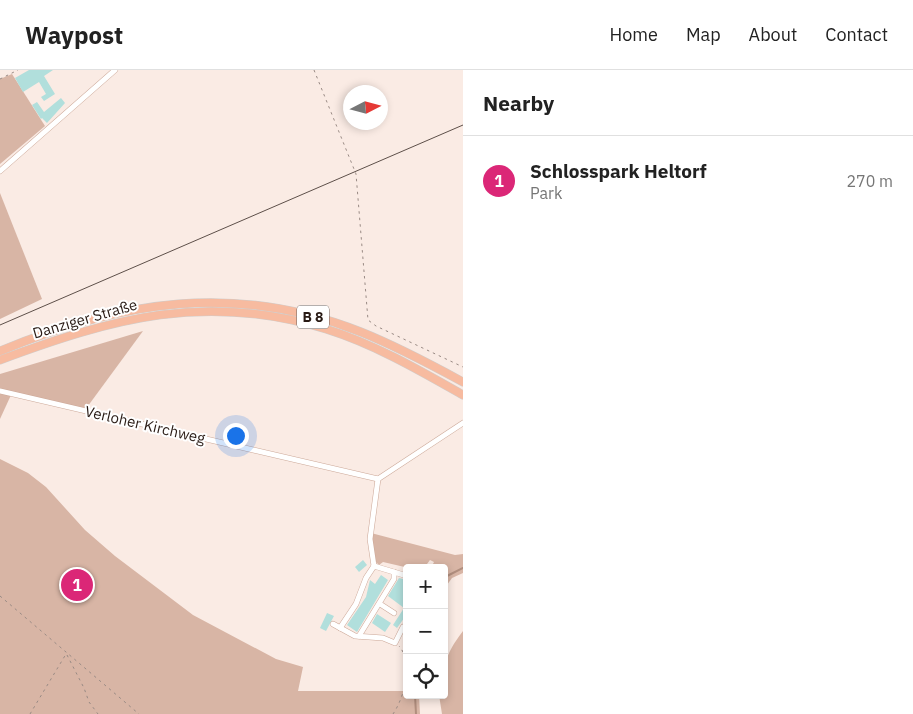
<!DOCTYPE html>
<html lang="en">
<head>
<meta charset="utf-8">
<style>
	:root { --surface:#fff; --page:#f2f2f2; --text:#222; --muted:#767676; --line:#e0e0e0; --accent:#db2777 }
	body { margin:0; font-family:"IBM Plex Sans",sans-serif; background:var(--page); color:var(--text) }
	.controls { position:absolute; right:15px; bottom:15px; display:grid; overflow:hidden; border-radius:5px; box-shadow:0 2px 8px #0003 }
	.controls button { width:45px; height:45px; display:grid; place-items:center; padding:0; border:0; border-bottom:1px solid var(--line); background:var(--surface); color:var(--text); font:25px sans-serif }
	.compass { position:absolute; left:343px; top:15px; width:45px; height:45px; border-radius:50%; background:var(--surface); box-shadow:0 2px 8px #0003; rotate:84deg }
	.you { position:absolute; left:235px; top:365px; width:18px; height:18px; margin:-12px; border:4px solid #fff; border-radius:50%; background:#1a73e8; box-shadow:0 0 0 8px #1a73e833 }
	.badge { display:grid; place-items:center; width:32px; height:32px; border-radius:50%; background:var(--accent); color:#fff; font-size:16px; font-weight:700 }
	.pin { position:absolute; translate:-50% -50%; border:2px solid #fff; box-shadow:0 1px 5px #0006 }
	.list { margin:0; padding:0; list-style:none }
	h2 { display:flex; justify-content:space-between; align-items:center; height:65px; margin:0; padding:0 20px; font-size:21px }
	h2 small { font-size:16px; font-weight:400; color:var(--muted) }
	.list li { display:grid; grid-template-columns:32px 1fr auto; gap:15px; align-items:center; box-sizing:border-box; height:90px; padding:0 20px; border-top:1px solid var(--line) }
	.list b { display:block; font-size:19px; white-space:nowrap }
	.list p { margin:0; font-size:16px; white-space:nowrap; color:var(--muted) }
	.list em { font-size:16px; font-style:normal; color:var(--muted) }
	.icon { flex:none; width:28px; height:28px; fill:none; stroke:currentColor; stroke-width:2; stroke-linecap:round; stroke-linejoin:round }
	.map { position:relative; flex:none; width:463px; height:644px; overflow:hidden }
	header { display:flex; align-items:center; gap:30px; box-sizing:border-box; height:70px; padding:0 25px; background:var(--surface); border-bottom:1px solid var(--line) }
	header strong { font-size:24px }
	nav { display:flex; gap:28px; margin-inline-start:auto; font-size:18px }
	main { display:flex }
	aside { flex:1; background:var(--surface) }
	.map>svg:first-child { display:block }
	.green { fill:#d8b5a5 }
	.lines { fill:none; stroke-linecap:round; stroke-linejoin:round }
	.stream { stroke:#b18e7e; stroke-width:2 }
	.building { fill:#b1dfdc }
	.minor-casing { stroke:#cca898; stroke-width:6 }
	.highway-casing { stroke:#d0cdcb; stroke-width:9 }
	.path { stroke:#998a84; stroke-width:1; stroke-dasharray:2.5 4; stroke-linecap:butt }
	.minor { stroke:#fff; stroke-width:5 }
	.highway { stroke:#f7bba0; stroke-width:8 }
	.tram { stroke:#5d4f49; stroke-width:1 }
	.labels { text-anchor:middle; stroke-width:4; stroke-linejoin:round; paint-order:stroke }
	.shield { fill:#fff; stroke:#685f5a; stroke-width:1 }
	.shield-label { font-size:14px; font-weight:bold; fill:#281a14 }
	.street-label { font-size:15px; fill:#281a14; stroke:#fff }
</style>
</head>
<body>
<header>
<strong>Waypost</strong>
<nav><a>Home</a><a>Map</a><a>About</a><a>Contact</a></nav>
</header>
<main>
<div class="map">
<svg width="463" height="644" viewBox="0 0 463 644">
	<rect width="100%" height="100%" fill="#faebe4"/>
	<g class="green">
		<polygon points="12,4 45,56 0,94 0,9"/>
		<polygon points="0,123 42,229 0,249"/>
		<polygon points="143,261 85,340 0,320 0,304"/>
		<polygon points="0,322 11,325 0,349"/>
		<polygon points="0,389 28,403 46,417 85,460 115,486 193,545 276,589 303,597 298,621 405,621 404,583 407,577 407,625 419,625 420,644 0,644"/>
		<polygon points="371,463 455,485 463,484 463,503 452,508 444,519 444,498 431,498 434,492 430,490 424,498 409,498 383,492 379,495 373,489"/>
		<path d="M463 561V644H442L439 625H444C444 594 444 586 463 561Z"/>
	</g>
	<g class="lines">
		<g class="stream">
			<polyline points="444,510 447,506 463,498"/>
			<polyline points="415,625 416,644"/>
		</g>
	</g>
	<g class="building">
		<polygon points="29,0 53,0 44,6 55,24 44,31 41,27 46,24 39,12 23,22 15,8"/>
		<polygon points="61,28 65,33 47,53 42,48 41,49 32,35 37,32 44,42"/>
		<polygon points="363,490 367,495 359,502 355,497"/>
		<polygon points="381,505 388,510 357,562 347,555 366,527 370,510 375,514"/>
		<polygon points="399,508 407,510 407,544 397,558 393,555 404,538 388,526"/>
		<polygon points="327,543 334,546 326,561 320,558"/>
		<polygon points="377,544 391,553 385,562 372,553"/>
	</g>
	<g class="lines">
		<g class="minor-casing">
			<g id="minor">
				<polyline points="0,101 115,0"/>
				<polyline points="0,321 378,409 463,353"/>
				<polyline points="374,496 370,469 378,409"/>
				<polyline points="374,496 407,506"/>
				<polyline points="380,534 394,543"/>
				<polyline points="333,554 355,566 383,568 395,573 403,557"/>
				<polyline points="340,558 356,534 366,508 374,496"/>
				<polyline points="359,566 394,509 394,502"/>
			</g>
		</g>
		<g class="highway-casing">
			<g id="highway">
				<path d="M0 281C121 231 235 212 361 262 396 276 430 294 463 312"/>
				<path d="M0 290C113 248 206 222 326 259 374 274 419 300 463 325"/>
			</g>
		</g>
		<g class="path">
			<polyline points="314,0 356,104 368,250 376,256 463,297"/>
			<polyline points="0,9 18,0"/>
			<polyline points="0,526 139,644"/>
			<polyline points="67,585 84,618 89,632 98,644"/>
			<polyline points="30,644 66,584"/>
			<path d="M393 644C404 628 414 593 399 576"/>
		</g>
		<use href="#minor" class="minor"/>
		<use href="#highway" class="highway"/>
		<polyline class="tram" points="0,255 463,55"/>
	</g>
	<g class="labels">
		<rect class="shield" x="297" y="235.5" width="32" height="23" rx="4"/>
		<g class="shield-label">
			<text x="313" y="252">B 8</text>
		</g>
		<g class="street-label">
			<text transform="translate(85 249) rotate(-16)" y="5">Danziger Straße</text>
			<text transform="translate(145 355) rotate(13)" y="5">Verloher Kirchweg</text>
		</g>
	</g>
</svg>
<div class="controls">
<button>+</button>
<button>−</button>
<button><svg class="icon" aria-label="locate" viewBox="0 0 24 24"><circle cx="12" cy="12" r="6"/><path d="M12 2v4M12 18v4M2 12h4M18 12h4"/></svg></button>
</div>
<svg class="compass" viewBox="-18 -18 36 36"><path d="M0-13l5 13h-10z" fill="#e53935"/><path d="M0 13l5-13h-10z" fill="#767676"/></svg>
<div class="you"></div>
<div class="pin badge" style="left:77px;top:515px">1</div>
</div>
<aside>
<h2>Nearby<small></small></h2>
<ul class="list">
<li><span class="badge">1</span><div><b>Schlosspark Heltorf</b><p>Park</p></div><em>270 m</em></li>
</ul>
</aside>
</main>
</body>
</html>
